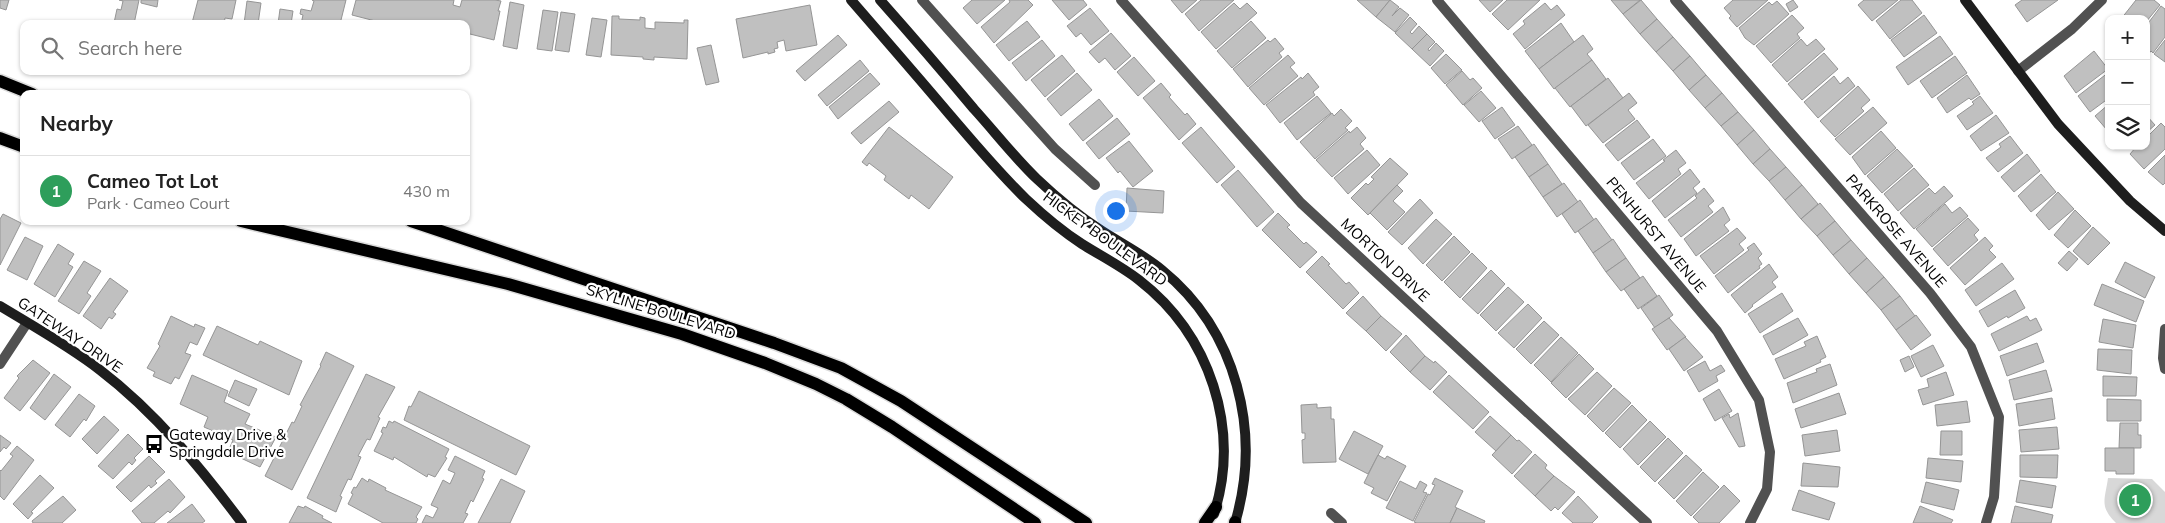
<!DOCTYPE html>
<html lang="en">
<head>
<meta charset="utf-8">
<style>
	:root { --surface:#fff; --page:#f6f6f6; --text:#222; --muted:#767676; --line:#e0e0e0; --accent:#db2777 }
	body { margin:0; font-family:Mulish,sans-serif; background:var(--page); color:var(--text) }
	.controls { position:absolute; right:15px; top:15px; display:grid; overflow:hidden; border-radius:10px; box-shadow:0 1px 4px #0004 }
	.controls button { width:45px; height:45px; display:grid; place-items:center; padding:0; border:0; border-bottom:1px solid var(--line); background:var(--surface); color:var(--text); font:25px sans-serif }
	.you { position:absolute; left:1115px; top:210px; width:18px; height:18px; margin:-12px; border:4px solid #fff; border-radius:50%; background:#1a73e8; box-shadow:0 0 0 8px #1a73e833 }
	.badge { display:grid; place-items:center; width:32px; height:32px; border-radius:50%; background:var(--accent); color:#fff; font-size:16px; font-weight:700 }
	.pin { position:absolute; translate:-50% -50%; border:2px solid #fff; box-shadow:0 1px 5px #0006 }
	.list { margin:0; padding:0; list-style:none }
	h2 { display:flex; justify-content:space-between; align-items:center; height:65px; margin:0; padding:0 20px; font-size:21px }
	h2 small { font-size:16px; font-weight:400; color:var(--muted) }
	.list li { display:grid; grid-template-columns:32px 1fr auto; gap:15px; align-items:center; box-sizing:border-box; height:70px; padding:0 20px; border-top:1px solid var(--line) }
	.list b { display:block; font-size:19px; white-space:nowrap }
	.list p { margin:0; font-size:16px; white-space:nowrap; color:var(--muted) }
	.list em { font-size:16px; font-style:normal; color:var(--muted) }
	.icon { flex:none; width:28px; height:28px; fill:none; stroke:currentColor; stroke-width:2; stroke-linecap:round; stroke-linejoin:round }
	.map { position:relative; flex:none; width:2165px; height:523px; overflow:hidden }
	.search { position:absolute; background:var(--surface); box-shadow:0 1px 4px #0004; left:20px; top:20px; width:450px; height:55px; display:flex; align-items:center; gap:12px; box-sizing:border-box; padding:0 18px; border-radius:10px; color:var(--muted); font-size:19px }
	.panel { position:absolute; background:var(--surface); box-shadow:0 1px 4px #0004; left:20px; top:90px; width:450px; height:135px; border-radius:10px }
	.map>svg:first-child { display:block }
	.green { fill:#d8d8d8 }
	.building { fill:#c0c0c0; stroke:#959595 }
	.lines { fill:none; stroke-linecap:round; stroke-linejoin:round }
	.primary-casing { stroke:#dbdbdb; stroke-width:15 }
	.street { stroke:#515151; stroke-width:10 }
	.secondary { stroke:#1e1e1e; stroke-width:10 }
	.primary { stroke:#000; stroke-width:12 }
	.labels { text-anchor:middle; stroke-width:4.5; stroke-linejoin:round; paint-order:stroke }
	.street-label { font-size:15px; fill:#000; stroke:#fff }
	.poi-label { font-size:15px; fill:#000; stroke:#fff; text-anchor:start }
</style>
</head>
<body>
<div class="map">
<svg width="2165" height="523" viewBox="0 0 2165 523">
	<rect width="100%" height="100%" fill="#fff"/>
	<path class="green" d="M2108 478 2152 479 2165 492V523H2116C2099 506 2105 500 2108 478Z"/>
	<g class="building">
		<polygon points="0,0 9,0 6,10 0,8"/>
		<polygon points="119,0 139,0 134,24 124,22 124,24 114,23 117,9 121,10 123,1"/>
		<polygon points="141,0 158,0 157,7 141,3"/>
		<polygon points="198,0 236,0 232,19 225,18 224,24 192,23"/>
		<polygon points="312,0 346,0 340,24 301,24 303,15 300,14 301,9 311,11 314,1"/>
		<polygon points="356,0 454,0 453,5 460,7 462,0 495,0 501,1 498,11 500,11 494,40 466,33 466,24 387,24 352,15"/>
		<polygon points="972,0 1005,0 977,24 963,8"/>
		<polygon points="1009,0 1028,0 1033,5 994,43 981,27 1010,2"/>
		<polygon points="1052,0 1083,0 1087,5 1069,20"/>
		<polygon points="1171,0 1197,0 1182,13"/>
		<polygon points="1201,0 1234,0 1199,31 1185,14"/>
		<polygon points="1357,0 1390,0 1376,17"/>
		<polygon points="1390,0 1399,7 1392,16 1400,8 1409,15 1395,32 1376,17"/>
		<polygon points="1479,0 1503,0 1490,12"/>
		<polygon points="1507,0 1540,0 1508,30 1492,14"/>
		<polygon points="1611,0 1640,0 1623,14"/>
		<polygon points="1641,0 1657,19 1640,34 1623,14"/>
		<polygon points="1733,0 1768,0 1737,27 1729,18 1731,16 1724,8"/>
		<polygon points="1793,0 1798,7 1790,12 1786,4"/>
		<polygon points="1864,0 1898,0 1872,21 1858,5"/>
		<polygon points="1901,0 1912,0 1922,13 1890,39 1876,21"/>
		<polygon points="2022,0 2058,0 2027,22 2015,5"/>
		<polygon points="2136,0 2154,0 2160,5 2146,22 2146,19 2121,19"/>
		<polygon points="247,1 261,3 258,24 244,24"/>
		<polygon points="1777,1 1789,14 1754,45 1745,38 1739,28 1769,2 1772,5"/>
		<polygon points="510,2 524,5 517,49 503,46"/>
		<polygon points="1234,3 1240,9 1247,3 1257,13 1216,49 1201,32"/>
		<polygon points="1545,3 1551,10 1557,5 1565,15 1525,49 1513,34 1525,24 1523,21"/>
		<polygon points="810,5 817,45 786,51 784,40 777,42 778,48 774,49 775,52 768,54 768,52 743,58 736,19"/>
		<polygon points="2161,6 2165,9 2165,37 2153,53 2151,51 2146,57 2146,26"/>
		<polygon points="1090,8 1109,31 1091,45 1081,33 1076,37 1067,26"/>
		<polygon points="280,9 293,11 291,24 278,24"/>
		<polygon points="543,10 558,12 552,51 537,49"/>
		<polygon points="561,12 575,14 569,52 555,50"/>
		<polygon points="1792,15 1804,28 1797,34 1800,38 1771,63 1756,46"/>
		<polygon points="1924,15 1937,33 1904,57 1891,40"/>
		<polygon points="612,16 619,16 619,19 640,20 640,17 645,18 645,28 655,29 655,22 684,23 684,20 688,20 687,59 654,57 654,60 643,59 643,57 611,55"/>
		<polygon points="1410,17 1417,24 1410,32 1412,34 1419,26 1427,34 1412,49 1395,33"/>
		<polygon points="592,18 607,20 601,57 586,55"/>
		<polygon points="1657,19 1673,37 1656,52 1640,34"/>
		<polygon points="1027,21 1040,37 1009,61 996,45"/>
		<polygon points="1251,21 1266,38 1232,68 1217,51"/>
		<polygon points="1561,23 1574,42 1539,69 1525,51"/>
		<polygon points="1111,33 1131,56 1115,70 1105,58 1099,63 1089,52"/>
		<polygon points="1427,34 1435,42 1428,49 1429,51 1436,43 1444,51 1430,66 1412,49"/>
		<polygon points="838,35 847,45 805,81 796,71"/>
		<polygon points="1583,35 1593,49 1587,54 1592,60 1554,89 1539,69"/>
		<polygon points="1940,36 1953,54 1908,85 1896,67"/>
		<polygon points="1673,37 1690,56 1673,71 1656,52"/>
		<polygon points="1275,38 1284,49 1279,53 1282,57 1248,87 1233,69 1268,40 1270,42"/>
		<polygon points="1801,39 1807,46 1816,39 1825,49 1787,82 1772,65"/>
		<polygon points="1042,40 1055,56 1026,81 1012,63"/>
		<polygon points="2165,40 2165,62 2154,54"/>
		<polygon points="711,45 719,82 706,85 697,48"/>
		<polygon points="2094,51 2108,69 2076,93 2064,76"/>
		<polygon points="1824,53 1838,69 1802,100 1788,84"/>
		<polygon points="1446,54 1462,70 1445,84 1431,68"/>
		<polygon points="1062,55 1075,71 1045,97 1031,80"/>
		<polygon points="1288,55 1295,63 1290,67 1298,76 1264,105 1249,88"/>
		<polygon points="1690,56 1706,75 1689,90 1673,71"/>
		<polygon points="1955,56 1967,73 1932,98 1920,81"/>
		<polygon points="1134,57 1155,81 1138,96 1117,72"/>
		<polygon points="860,60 869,71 827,106 818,95"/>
		<polygon points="1592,60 1606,79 1570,107 1555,88"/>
		<polygon points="1462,71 1470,80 1473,78 1482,88 1463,105 1446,85"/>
		<polygon points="2109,72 2109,98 2090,112 2078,96"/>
		<polygon points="870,73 880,84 838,119 829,107"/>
		<polygon points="1077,73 1092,90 1061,116 1047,99"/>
		<polygon points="1308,73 1319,87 1313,92 1315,95 1280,123 1266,105 1301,77 1302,79"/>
		<polygon points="1706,75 1722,93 1705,108 1689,90"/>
		<polygon points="1967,75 1980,94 1971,100 1969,98 1947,113 1937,98"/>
		<polygon points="1834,76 1840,84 1848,77 1855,86 1818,118 1804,102"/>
		<polygon points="1608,78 1623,98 1586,126 1571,106"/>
		<polygon points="1161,83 1171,95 1169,97 1185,115 1187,113 1196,124 1179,140 1143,98"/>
		<polygon points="1858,86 1870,100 1861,108 1864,111 1835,137 1820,121"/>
		<polygon points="1481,91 1496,108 1479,122 1464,105"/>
		<polygon points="1629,93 1637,103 1628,110 1635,119 1603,143 1588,125"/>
		<polygon points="1722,93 1738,112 1721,126 1705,108"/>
		<polygon points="1317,96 1331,113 1297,140 1284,123"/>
		<polygon points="1980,96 1993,113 1967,130 1957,116 1974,104 1972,102"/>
		<polygon points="1099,99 1113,116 1083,141 1069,124"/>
		<polygon points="889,101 899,112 861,144 851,133"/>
		<polygon points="2109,104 2109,128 2107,130 2095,116"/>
		<polygon points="1502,107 1515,125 1495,139 1482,121"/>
		<polygon points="1873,107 1887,123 1850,155 1835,139"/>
		<polygon points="1341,109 1352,121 1345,128 1348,130 1315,159 1300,142 1332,113 1334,116"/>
		<polygon points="1738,112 1754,130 1737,145 1721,126"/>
		<polygon points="1996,115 2009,133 1981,151 1970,136"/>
		<polygon points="2146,115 2155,125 2146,133"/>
		<polygon points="1117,118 1130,134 1099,159 1086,143"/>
		<polygon points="1637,120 1650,137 1618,161 1605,145"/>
		<polygon points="2161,123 2165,127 2165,149 2144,169 2130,154 2137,146 2146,146 2146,138"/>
		<polygon points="1518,126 1532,145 1512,159 1498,139"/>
		<polygon points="889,127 953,177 929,209 911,195 909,199 884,180 886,176 869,163 867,166 862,162"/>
		<polygon points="1201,127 1235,167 1217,183 1182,143"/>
		<polygon points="1357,127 1366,138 1360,144 1364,149 1332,177 1316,160 1349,131 1350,133"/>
		<polygon points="1754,130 1770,149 1753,164 1737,145"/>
		<polygon points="1881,131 1896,148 1865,175 1852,157"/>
		<polygon points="2010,136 2023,153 1998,172 1986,158 2001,147 1999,144"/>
		<polygon points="1653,139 1666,156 1634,180 1621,163"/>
		<polygon points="1129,141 1153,171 1133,187 1120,171 1118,173 1106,158"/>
		<polygon points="1534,144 1548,164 1529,177 1515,157"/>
		<polygon points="1770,149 1786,167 1769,181 1753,164"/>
		<polygon points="1897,149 1913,166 1882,193 1867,176"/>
		<polygon points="1367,150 1380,165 1348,194 1334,178"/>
		<polygon points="1676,150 1686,163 1678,169 1681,174 1649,199 1636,183 1665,161 1663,160"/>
		<polygon points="2027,154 2040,171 2014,192 2001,177"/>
		<polygon points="2165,155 2165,183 2163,185 2148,172"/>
		<polygon points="1390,158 1408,174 1368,215 1351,198 1366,183 1368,185 1374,179 1371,177"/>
		<polygon points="1548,164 1562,184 1543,197 1529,177"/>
		<polygon points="1786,167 1802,185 1785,200 1769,181"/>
		<polygon points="1914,168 1929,185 1898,211 1884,194"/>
		<polygon points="1690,169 1700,182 1693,188 1697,193 1665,218 1652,201"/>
		<polygon points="1238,170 1274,212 1257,227 1221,185"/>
		<polygon points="2041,174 2056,192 2031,212 2018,196"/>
		<polygon points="1564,183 1578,202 1557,217 1543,197"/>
		<polygon points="1397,185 1403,191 1393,201 1405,212 1387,230 1370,213"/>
		<polygon points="1802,185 1818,204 1801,219 1785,200"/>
		<polygon points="1944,186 1953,196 1914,229 1900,213 1929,188 1935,194"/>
		<polygon points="1127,188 1164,191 1163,213 1126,211"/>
		<polygon points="1704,188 1714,201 1708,206 1713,212 1681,237 1668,220 1697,198 1695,196"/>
		<polygon points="2058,192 2074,209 2049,230 2036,215"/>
		<polygon points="1420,199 1433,213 1402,245 1388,232"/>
		<polygon points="1580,200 1594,220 1575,233 1562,214"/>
		<polygon points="1820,203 1835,221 1817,236 1801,219"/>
		<polygon points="1945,204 1952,213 1960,207 1968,216 1932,247 1916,229"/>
		<polygon points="1723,207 1730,220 1724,225 1729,231 1696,256 1684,239"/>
		<polygon points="2075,210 2091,226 2068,248 2054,235"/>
		<polygon points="1278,213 1290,225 1287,227 1304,244 1306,242 1317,252 1300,268 1262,230"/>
		<polygon points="3,214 21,223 0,265 0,219"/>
		<polygon points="1596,218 1612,240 1593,253 1578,231"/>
		<polygon points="1968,218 1979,230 1974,235 1978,240 1948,266 1933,249"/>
		<polygon points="1436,219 1452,234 1423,264 1408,248"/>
		<polygon points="1835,221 1851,240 1833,255 1817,236"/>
		<polygon points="2093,227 2110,243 2088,265 2073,251"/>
		<polygon points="1737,228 1746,238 1739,244 1744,250 1714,274 1700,256"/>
		<polygon points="1454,236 1470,252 1442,281 1426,265"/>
		<polygon points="25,237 43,246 27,280 7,270"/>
		<polygon points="1985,237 1993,246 1989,250 1996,257 1965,285 1950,268"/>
		<polygon points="1613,239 1626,258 1606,272 1593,253"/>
		<polygon points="1851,240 1867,258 1849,274 1833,255"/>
		<polygon points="1754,243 1762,254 1758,258 1762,264 1759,266 1760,268 1728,293 1715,276 1749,250 1747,248"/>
		<polygon points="58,244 74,254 68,264 73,267 55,297 34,284"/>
		<polygon points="2069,251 2078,259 2067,271 2058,263"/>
		<polygon points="1472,253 1487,268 1460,298 1444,282"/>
		<polygon points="1322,256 1330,264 1328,265 1346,284 1349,282 1359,293 1343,309 1306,272"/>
		<polygon points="1626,258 1640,278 1621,291 1606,272"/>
		<polygon points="1867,258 1884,277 1866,293 1849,274"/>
		<polygon points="84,261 101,271 87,293 91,296 79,314 58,301"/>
		<polygon points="2125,262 2155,277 2145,298 2115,282"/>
		<polygon points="2002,263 2014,279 1976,306 1965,290"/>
		<polygon points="1769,264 1778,277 1772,282 1776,287 1752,305 1753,306 1745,313 1731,295"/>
		<polygon points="1491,270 1505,284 1478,314 1462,299"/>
		<polygon points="1643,276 1657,296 1638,309 1624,289"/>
		<polygon points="1884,277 1900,296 1881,310 1866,293"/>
		<polygon points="110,278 128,291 113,312 116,314 112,319 109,317 101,329 83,316"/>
		<polygon points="2102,284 2144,301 2136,322 2094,305"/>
		<polygon points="1508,287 1524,302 1496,331 1480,315"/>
		<polygon points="2015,290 2025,308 2008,318 2007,316 1988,327 1979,311"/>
		<polygon points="1782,293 1793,311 1760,333 1748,314"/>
		<polygon points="1659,295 1673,315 1655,328 1641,308"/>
		<polygon points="1363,296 1381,316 1366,331 1346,313"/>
		<polygon points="1900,296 1915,316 1896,330 1881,310"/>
		<polygon points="1528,304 1542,318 1514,348 1498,333"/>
		<polygon points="1916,315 1931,335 1911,350 1896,330"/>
		<polygon points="171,316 194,327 195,324 205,328 197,345 190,342 185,353 191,355 179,379 175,377 171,384 153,376 155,372 147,368 160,346 158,344"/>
		<polygon points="1381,316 1402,334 1386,351 1366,331"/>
		<polygon points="2027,316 2030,321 2036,318 2042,330 1999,351 1991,334"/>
		<polygon points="1669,318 1686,337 1667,350 1652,329"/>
		<polygon points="1798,318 1808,335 1773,355 1763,336"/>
		<polygon points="2103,319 2136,325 2133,348 2099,342"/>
		<polygon points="1544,321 1559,335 1531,364 1516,349"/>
		<polygon points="217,326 258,345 260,341 302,361 289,395 203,355"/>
		<polygon points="1406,335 1425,356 1410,372 1390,352"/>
		<polygon points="1817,336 1826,357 1820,360 1821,362 1784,379 1775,359 1806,346 1804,342"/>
		<polygon points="1561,337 1578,353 1551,382 1534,365"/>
		<polygon points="1685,337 1703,357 1684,371 1669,349"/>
		<polygon points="2037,343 2044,362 2007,376 2000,356"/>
		<polygon points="1933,345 1944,366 1921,377 1911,356"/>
		<polygon points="2098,349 2132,350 2131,374 2097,370"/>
		<polygon points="326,352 354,366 292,490 265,476 292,422 294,423 302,406 300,405 321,366 320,365"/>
		<polygon points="1579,354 1594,369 1566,398 1551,383"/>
		<polygon points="1425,356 1434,363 1435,361 1447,372 1430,390 1410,372"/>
		<polygon points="1909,356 1914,367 1905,372 1900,360"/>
		<polygon points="33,360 50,373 20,411 4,398 19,378 17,376"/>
		<polygon points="1705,361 1710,371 1721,365 1725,371 1716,376 1718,381 1699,392 1687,371"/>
		<polygon points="1830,364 1837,385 1793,403 1787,383 1817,372 1816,369"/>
		<polygon points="2046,370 2052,391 2014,400 2009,380"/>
		<polygon points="1597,372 1612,386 1585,415 1568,399"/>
		<polygon points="1946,372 1954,395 1923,405 1918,390 1929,387 1927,379"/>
		<polygon points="54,374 71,387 45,420 30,408"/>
		<polygon points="366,374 395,387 378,417 380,418 370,440 367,439 358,456 361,457 351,480 348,479 340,496 342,497 336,512 307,498"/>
		<polygon points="192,375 228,391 224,402 250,414 245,424 276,437 260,467 228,452 233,440 204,427 208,417 180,404"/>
		<polygon points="1449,375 1489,412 1473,429 1433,392"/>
		<polygon points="2103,376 2137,377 2136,396 2103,396"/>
		<polygon points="235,380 257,389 249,406 228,396"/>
		<polygon points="1614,388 1631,403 1603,432 1587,416"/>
		<polygon points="1719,389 1732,411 1715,421 1703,399"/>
		<polygon points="419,391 530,446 516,475 404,420 409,406 411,407"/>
		<polygon points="1839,393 1846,414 1801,428 1795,409"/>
		<polygon points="79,394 95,406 86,421 84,419 70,437 55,425"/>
		<polygon points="2052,398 2055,419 2019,426 2016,404"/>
		<polygon points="2107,399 2141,400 2141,421 2107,421"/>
		<polygon points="1967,401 1970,422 1937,426 1935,405"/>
		<polygon points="1317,404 1317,408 1331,407 1331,419 1334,419 1336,462 1303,463 1302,440 1305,439 1305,433 1302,433 1301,405"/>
		<polygon points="1632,405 1647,420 1620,448 1605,433"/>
		<polygon points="1738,413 1745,446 1739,447 1722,418 1729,414 1730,418"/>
		<polygon points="104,416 119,430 97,454 82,439"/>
		<polygon points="1490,416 1511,435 1496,451 1475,432"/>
		<polygon points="389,421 393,423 394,421 449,449 445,457 447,458 435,477 428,474 427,477 394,457 393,460 374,451 383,433 381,432 383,427 386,428"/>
		<polygon points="1650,421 1666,437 1638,465 1623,449"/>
		<polygon points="2120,423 2138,423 2138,435 2141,435 2141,448 2119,448"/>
		<polygon points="2057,427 2059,449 2021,452 2019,430"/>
		<polygon points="1837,430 1840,451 1805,456 1802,435"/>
		<polygon points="1354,431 1383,446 1368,474 1339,459"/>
		<polygon points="1941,431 1962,431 1962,455 1940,455"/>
		<polygon points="128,434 143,449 134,458 136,460 132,465 129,462 113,479 98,466"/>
		<polygon points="0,435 11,443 6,449 4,447 0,452"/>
		<polygon points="1511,435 1517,441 1519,440 1532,452 1512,474 1492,455"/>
		<polygon points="1668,438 1683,453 1655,482 1640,467"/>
		<polygon points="17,446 34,460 4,500 0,496 0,470 1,471 13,456 10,454"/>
		<polygon points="2105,448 2134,448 2134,474 2116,474 2116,471 2105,471"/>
		<polygon points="1535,454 1547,465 1545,468 1554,476 1535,496 1514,476"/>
		<polygon points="1378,455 1385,459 1387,456 1406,466 1387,501 1371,493 1374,488 1364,483"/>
		<polygon points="1686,455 1702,470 1674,499 1658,483"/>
		<polygon points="2020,455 2058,455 2057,478 2020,477"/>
		<polygon points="149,456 165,472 155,481 157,483 151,488 149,485 131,502 116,487"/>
		<polygon points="455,456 485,471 482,478 484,479 473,502 471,500 465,513 468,514 463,523 422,523 426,515 433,518 438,508 431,505 443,480 450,484 455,473 448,470"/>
		<polygon points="1928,458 1963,461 1961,482 1926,478"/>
		<polygon points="1803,463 1840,467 1838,487 1801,486"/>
		<polygon points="1703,472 1719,487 1691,516 1676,501"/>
		<polygon points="40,475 54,488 31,512 33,513 28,519 13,504"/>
		<polygon points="1554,476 1575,492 1558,510 1555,507 1551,511 1535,496"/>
		<polygon points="362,478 368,482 369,479 386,488 385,490 422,507 416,517 418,519 416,523 383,523 348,504 353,494 351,493 354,487 356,488"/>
		<polygon points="1435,478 1463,491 1455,507 1457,508 1450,523 1417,523 1414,522 1428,494 1430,495 1435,485 1432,484"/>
		<polygon points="169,479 185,497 170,513 168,511 154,523 142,523 132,511"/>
		<polygon points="501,479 525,491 510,523 478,523"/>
		<polygon points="2020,480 2056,486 2052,508 2016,502"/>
		<polygon points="1400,481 1416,489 1420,481 1427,485 1423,492 1427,493 1413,521 1386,508"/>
		<polygon points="1926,482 1959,490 1954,510 1921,502"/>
		<polygon points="1724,485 1740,501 1719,523 1699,523 1693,517"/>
		<polygon points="1799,490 1835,503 1829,520 1792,510"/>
		<polygon points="63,496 76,510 62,523 33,523 32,521"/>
		<polygon points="1578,496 1598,517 1592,523 1573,523 1562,513"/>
		<polygon points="192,504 205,521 202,523 167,523"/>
		<polygon points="298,506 304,508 305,506 323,516 322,518 332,523 289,523"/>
		<polygon points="1920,506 1953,520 1951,523 1913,523"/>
		<polygon points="2015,506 2053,515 2051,523 2011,523"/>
		<polygon points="1457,508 1485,521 1484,523 1450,523"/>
	</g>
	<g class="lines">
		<g class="primary-casing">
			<g id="primary">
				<polyline points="0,81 32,94"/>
				<polyline points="0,138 24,147"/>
				<polyline points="241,221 508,284 682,334 765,363 816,384 846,399 892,427 1035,523"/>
				<polyline points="411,221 774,343 841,368 901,401 1086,523"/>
				<polyline points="1205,523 1216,507"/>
				<polyline points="1235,523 1235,522"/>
			</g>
		</g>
		<g class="street">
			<polyline points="922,0 1037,129 1055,149 1095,185"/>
			<polyline points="1121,0 1301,203 1647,523"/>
			<polyline points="1437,0 1717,331 1759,400 1770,452 1767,489 1750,523"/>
			<polyline points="1675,0 1930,293 1971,347 1999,417 1994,497 1986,523"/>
			<polyline points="2018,71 2072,29 2102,0"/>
			<polyline points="2165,329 2163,358 2165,369"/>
			<polyline points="0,364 27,323"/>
			<polyline points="1331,513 1342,523"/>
		</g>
		<g class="secondary">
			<path d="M851 0C884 38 917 76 950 115 974 143 999 173 1026 199 1043 215 1062 231 1082 244 1101 256 1121 266 1139 280 1210 335 1241 428 1214 514"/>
			<path d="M880 0C912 36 943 72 974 109 995 132 1014 157 1037 179 1057 198 1079 216 1102 231 1122 244 1144 255 1162 270 1237 331 1262 432 1235 523"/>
			<polyline points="1965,0 2058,124 2130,201 2165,231"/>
			<path d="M0 306C33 326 69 346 100 370 155 412 201 468 242 523"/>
		</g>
		<use href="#primary" class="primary"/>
	</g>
	<defs>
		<g id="bus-bare" transform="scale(1.5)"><path d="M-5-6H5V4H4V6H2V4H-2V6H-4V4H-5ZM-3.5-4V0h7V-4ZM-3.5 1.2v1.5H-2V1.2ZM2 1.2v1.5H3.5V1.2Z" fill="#000" stroke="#fff" stroke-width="2.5" paint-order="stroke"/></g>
	</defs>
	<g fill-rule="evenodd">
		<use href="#bus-bare" x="154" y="444"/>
	</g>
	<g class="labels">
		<g class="street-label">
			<text transform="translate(1896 231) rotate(49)" y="5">PARKROSE AVENUE</text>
			<text transform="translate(1656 235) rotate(50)" y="5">PENHURST AVENUE</text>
			<text transform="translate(1105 239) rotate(36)" y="5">HICKEY BOULEVARD</text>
			<text transform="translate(1385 260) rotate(43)" y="5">MORTON DRIVE</text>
			<text transform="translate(661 312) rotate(17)" y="5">SKYLINE BOULEVARD</text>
			<text transform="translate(70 335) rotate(34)" y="5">GATEWAY DRIVE</text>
		</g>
		<g class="poi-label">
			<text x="169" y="440">Gateway Drive &amp;<tspan x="169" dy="17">Springdale Drive</tspan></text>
		</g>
	</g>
</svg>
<div class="controls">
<button>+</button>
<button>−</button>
<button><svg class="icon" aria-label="layers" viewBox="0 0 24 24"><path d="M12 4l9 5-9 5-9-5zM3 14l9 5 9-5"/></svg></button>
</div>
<div class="you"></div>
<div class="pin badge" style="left:2135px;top:500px;background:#2e9e5b">1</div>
<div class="search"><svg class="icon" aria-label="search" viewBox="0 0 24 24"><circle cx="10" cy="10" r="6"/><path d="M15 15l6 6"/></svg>Search here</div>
<section class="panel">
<h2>Nearby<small></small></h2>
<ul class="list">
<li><span class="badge" style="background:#2e9e5b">1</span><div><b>Cameo Tot Lot</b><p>Park · Cameo Court</p></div><em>430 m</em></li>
</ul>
</section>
</div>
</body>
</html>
